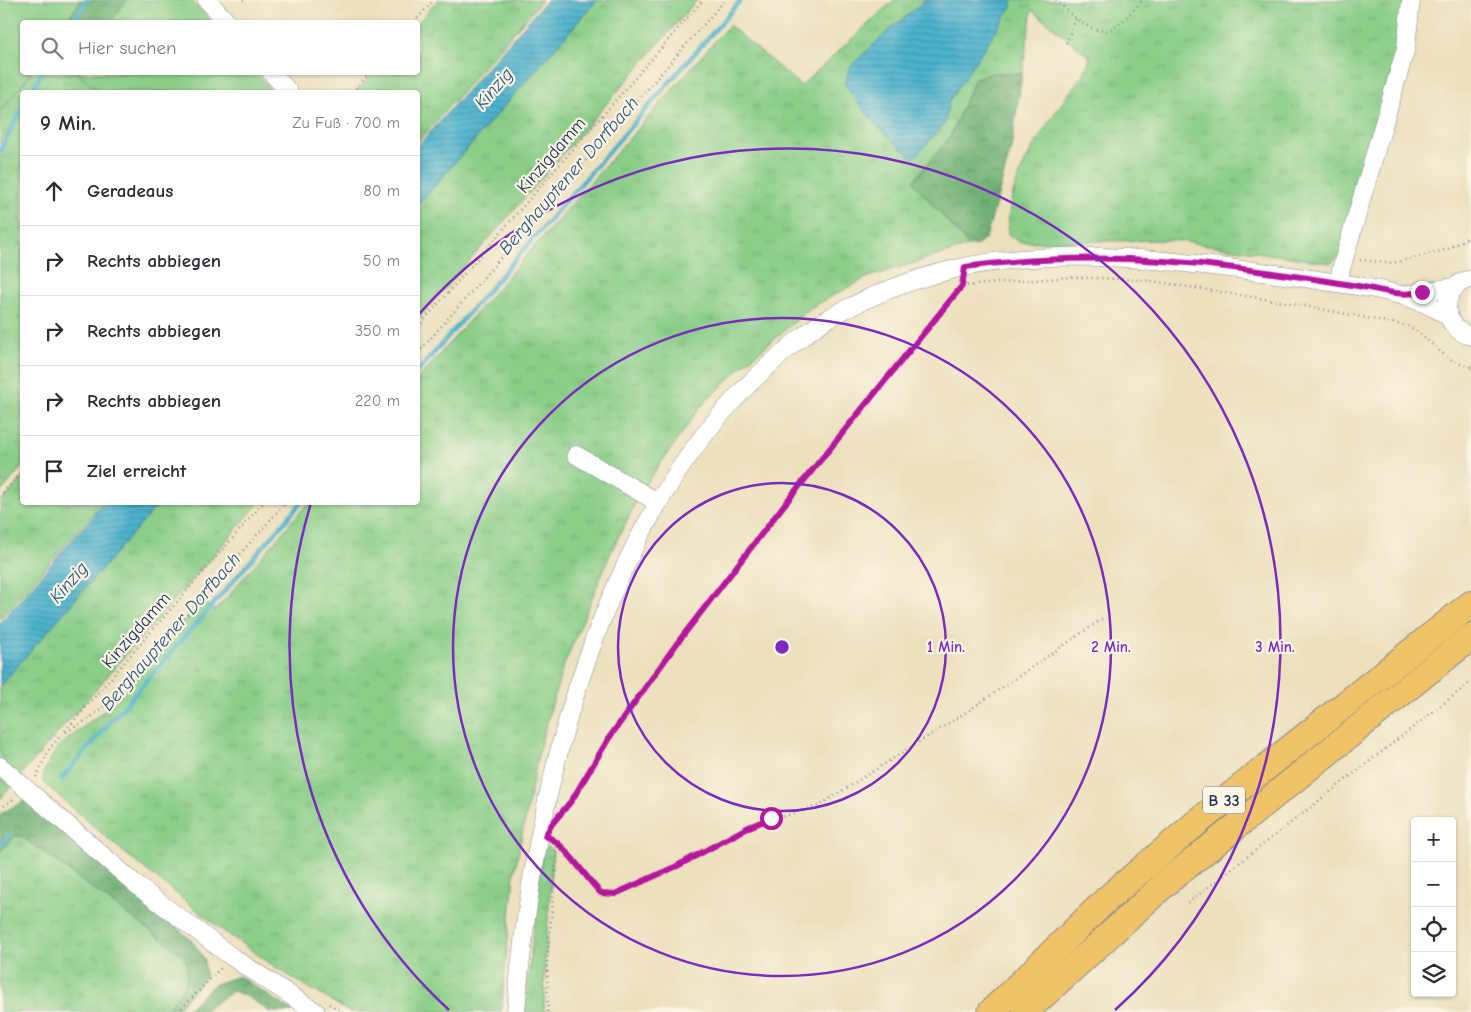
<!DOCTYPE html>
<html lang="de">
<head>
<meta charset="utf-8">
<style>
	:root { --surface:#fff; --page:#f2f2f3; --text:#2b2b33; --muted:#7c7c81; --line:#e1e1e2 }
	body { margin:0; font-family:"Comic Neue",sans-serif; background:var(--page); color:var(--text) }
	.controls { position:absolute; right:15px; bottom:15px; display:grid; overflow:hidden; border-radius:5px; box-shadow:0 1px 4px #0004 }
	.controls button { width:45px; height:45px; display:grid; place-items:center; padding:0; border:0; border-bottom:1px solid var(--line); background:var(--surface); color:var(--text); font:25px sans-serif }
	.stop { position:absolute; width:15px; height:15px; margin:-11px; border:4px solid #b5179e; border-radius:50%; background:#fff }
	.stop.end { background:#b5179e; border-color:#fff; box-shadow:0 1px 5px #0008 }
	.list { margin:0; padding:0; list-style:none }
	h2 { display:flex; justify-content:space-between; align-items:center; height:65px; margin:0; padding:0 20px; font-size:21px }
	h2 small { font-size:16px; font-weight:400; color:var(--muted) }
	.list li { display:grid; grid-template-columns:32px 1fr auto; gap:15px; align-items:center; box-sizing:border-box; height:70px; padding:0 20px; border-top:1px solid var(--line) }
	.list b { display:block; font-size:19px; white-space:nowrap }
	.list em { font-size:16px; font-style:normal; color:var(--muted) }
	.icon { flex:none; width:28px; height:28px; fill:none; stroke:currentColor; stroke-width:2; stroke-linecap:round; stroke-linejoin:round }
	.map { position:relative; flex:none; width:1471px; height:1012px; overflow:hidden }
	.search { position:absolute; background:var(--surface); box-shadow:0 1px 4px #0004; left:20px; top:20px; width:400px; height:55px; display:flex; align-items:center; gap:12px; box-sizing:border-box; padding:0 18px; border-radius:5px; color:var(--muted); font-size:19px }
	.panel { position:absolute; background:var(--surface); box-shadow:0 1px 4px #0004; left:20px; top:90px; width:400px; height:415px; border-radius:5px }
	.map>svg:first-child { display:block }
	.grass { fill:url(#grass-tufts); stroke:#527e73 }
	.forest { fill:url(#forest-crowns); stroke:#457069 }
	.pitch { fill:#8ace88; stroke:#527e73 }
	.water { fill:url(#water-rules); stroke:#347196 }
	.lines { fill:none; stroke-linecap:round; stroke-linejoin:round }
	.stream { stroke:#4eb3cd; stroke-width:4.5 }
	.minor-casing { stroke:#84888e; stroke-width:19 }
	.highway-casing { stroke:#84888e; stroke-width:28 }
	.path { stroke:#84888e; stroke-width:2.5; stroke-dasharray:1 4; stroke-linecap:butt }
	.minor { stroke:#fff; stroke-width:18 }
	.highway { stroke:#f1c369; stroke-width:26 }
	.route { stroke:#b5179e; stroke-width:6 }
	.ring { fill:none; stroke:#7b2cbf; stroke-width:2.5 }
	.labels { text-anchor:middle; stroke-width:4.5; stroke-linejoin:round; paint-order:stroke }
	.shield { fill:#fcf5e5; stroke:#5e6a86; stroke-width:1 }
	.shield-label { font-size:16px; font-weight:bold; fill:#1b2f5e }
	.street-label { font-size:18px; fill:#1b2f5e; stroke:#fcf5e5 }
	.water-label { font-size:19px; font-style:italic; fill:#2a577f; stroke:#fcf5e5 }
	.centre { fill:#7b2cbf; stroke:#fcf5e5; stroke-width:2.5 }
	.ring-label { font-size:15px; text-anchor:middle; font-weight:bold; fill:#7b2cbf; stroke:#fcf5e5; stroke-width:4.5; stroke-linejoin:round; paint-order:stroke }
</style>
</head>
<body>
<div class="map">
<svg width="1471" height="1012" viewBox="0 0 1471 1012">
	<defs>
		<pattern id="grass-tufts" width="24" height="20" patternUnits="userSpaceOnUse" patternTransform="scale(1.25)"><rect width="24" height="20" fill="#8ace88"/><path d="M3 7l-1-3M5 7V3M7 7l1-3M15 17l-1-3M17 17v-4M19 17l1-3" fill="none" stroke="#76b178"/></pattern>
		<pattern id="forest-crowns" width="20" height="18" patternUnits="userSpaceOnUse" patternTransform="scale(1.25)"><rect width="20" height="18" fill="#6fb174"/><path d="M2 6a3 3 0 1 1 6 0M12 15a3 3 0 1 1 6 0" fill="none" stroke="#5a9062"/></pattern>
		<pattern id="water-rules" width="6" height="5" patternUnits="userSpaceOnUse" patternTransform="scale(1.25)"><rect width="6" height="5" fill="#4eb3cd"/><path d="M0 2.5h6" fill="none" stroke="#4092aa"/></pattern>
	</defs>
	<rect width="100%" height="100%" fill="#fcf5e5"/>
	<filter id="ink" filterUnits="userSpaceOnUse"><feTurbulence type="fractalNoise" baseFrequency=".02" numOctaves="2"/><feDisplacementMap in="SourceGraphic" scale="10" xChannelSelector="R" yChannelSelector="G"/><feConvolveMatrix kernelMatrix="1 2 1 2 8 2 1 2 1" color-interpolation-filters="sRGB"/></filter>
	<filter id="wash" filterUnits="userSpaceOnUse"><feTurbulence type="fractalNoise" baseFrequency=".0096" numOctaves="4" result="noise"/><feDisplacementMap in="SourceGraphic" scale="20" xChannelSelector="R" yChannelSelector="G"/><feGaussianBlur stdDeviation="1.12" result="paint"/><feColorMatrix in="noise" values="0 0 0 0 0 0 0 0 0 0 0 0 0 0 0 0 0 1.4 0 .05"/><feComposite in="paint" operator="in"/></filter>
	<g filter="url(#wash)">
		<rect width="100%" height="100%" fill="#ece0bd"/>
		<g class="grass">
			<polygon points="438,0 542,0 418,142 418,92 356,92 373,73 418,72 418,23"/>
			<polygon points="597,0 697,0 418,320 418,205"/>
			<path d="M894 0H1405L1398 52 1342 253 1331 263 1173 240 1020 242 1008 235C1005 171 1053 118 1087 68L1090 57 1032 10 1022 74 993 73 969 91 950 137 913 181 969 246 868 277 812 307 742 366 699 409 643 488 612 550 562 670 540 746 514 874 501 1012H350L283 972 225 932 120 849 43 782 44 771 58 747 115 702 203 600 215 611 308 503 418 502V379L729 25 801 86Z"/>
			<polygon points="31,73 78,73 99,92 22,92 22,467 0,493 0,112"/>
			<polygon points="22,478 22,502 102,503 0,619 0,504"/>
			<polygon points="159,503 259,503 0,799 0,686"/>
			<path d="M15 836H21L183 955C195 981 181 991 165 1012H0V852Z"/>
			<polygon points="548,847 553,851 545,961 544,1012 524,1012 543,850"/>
		</g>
		<g class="forest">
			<polygon points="81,0 127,0 110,22 66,22"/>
			<polygon points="993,73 1022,74 1011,149 986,238 978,245 969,246 913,182 950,137 975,78"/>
			<path d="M24 801 191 940 204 958 206 976 174 1012H165C181 991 195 981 183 955L21 836H15L0 852V814Z"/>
			<polygon points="239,976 293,1012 270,1012 248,997 233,991 201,1012 184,1012 215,984"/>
		</g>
		<g class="pitch">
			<polygon points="0,0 81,0 66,22 22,22 22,72 31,73 0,112"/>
			<polygon points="127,0 191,0 212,22 110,22"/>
			<polygon points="78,73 257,73 272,92 99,92"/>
		</g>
		<g class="water">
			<polygon points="547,0 597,0 418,204 418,146"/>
			<path d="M926 0H1013L1011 8 949 101 945 123 914 158C886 137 864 114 845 84L850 67 890 29Z"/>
			<polygon points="104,503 159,503 0,686 0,623"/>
		</g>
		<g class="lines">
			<g class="stream">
				<polyline points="72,22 87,0"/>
				<polyline points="31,92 42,72"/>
				<polyline points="0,151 22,108"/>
				<polyline points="418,371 741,0"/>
				<polyline points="61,779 302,502"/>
				<polyline points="0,846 10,835"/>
			</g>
		</g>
	</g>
	<g filter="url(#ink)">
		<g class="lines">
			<g class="minor-casing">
				<g id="minor">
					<polyline points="207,0 227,22"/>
					<polyline points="271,72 289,92"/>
					<path d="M1471 279C1439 285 1440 329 1471 336"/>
					<polyline points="1339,283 1341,269 1406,48 1411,0"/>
					<polyline points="1404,295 1454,287"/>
					<polyline points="576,455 657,502"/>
					<polyline points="0,766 140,888 232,957 316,1012"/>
					<path d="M516 1012C532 796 601 516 767 367 786 350 807 331 829 318 867 297 912 279 955 269 1020 253 1109 255 1176 262 1221 267 1266 272 1311 279 1356 286 1409 290 1448 316"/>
				</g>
			</g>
			<g class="highway-casing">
				<g id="highway">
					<polyline points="991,1012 1107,899 1195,824 1471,604"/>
					<polyline points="1025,1012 1167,882 1471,637"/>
				</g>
			</g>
			<g class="path">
				<polyline points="243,0 244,1"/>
				<path d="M1056 0C1072 15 1096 42 1118 25 1127 18 1135 8 1143 0"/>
				<polyline points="414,22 434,0"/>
				<polyline points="1066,43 1076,19"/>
				<polyline points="352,92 370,72"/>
				<polyline points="1360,260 1393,263 1448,249 1471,236"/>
				<path d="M962 286 1070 277 1145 280 1290 303 1408 326C1431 338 1444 363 1471 367"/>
				<polyline points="418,327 703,0"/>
				<polyline points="418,353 725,0"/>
				<polyline points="0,497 22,471"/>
				<polyline points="66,732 87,720 111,701 286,502"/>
				<polyline points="36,777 50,748 264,502"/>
				<polyline points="0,809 15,798"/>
				<polyline points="561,813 573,800 609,738 678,642 784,505 962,284"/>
				<polyline points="554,841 601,893 615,894 677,866 749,827 818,806 968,711 1105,617"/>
				<polyline points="1188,903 1471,682"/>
				<polyline points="329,1004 343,1012"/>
				<polyline points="178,1012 221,968"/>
				<polyline points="548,1012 547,963 557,853 554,845"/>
			</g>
			<use href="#minor" class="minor"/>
			<use href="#highway" class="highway"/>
		</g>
	</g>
	<g class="lines" filter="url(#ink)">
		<path class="route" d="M771 818 749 827 677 866 615 894 601 893C586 879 564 841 545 836L552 824 572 800 609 738 678 642 784 505 962 286 965 267C1055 255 1145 256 1234 268 1276 273 1317 279 1358 286 1381 290 1399 297 1422 292"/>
	</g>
	<g class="ring">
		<circle cx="782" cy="647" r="164"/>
		<circle cx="782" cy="647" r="329"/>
		<path d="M449 1010A493 493 0 0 1 311 503M419 314A493 493 0 1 1 1115 1010"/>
	</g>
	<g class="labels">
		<rect class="shield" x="1203" y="786.5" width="42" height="27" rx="4"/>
		<g class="shield-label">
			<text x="1224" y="806">B 33</text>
		</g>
		<g class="street-label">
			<text transform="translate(551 155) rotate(-49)" y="6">Kinzigdamm</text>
			<text transform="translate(136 630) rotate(-49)" y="6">Kinzigdamm</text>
		</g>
		<g class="water-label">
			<text transform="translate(493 88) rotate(-49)" y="7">Kinzig</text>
			<text transform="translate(568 175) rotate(-49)" y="7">Berghauptener Dorfbach</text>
			<text transform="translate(68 582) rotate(-49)" y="7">Kinzig</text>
			<text transform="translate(170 631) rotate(-49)" y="7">Berghauptener Dorfbach</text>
		</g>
	</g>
	<circle cx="782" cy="647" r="8" class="centre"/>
	<g class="ring-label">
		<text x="946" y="652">1 Min.</text>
		<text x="1111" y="652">2 Min.</text>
		<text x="1275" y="652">3 Min.</text>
	</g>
</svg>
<div class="controls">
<button>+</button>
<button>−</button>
<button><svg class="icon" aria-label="locate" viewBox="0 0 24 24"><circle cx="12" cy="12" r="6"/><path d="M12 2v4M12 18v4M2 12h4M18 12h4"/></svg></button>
<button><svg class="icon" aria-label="layers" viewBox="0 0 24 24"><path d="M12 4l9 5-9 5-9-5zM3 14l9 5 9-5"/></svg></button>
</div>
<div class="stop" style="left:771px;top:818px"></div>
<div class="stop end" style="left:1422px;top:292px"></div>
<div class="search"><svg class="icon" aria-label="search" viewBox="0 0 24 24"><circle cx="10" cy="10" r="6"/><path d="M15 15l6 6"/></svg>Hier suchen</div>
<section class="panel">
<h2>9 Min.<small>Zu Fuß · 700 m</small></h2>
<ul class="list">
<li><svg class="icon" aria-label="ahead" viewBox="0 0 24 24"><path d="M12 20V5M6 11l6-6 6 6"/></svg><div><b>Geradeaus</b></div><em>80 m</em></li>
<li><svg class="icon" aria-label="right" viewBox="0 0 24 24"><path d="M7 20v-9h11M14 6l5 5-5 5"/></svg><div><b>Rechts abbiegen</b></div><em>50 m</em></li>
<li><svg class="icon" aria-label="right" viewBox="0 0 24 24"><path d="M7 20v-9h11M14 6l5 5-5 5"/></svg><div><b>Rechts abbiegen</b></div><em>350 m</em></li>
<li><svg class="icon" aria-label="right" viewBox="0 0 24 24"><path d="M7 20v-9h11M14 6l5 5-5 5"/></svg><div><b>Rechts abbiegen</b></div><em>220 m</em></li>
<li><svg class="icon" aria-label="arrive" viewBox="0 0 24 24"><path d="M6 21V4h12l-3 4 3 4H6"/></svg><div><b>Ziel erreicht</b></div></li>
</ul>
</section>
</div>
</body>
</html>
